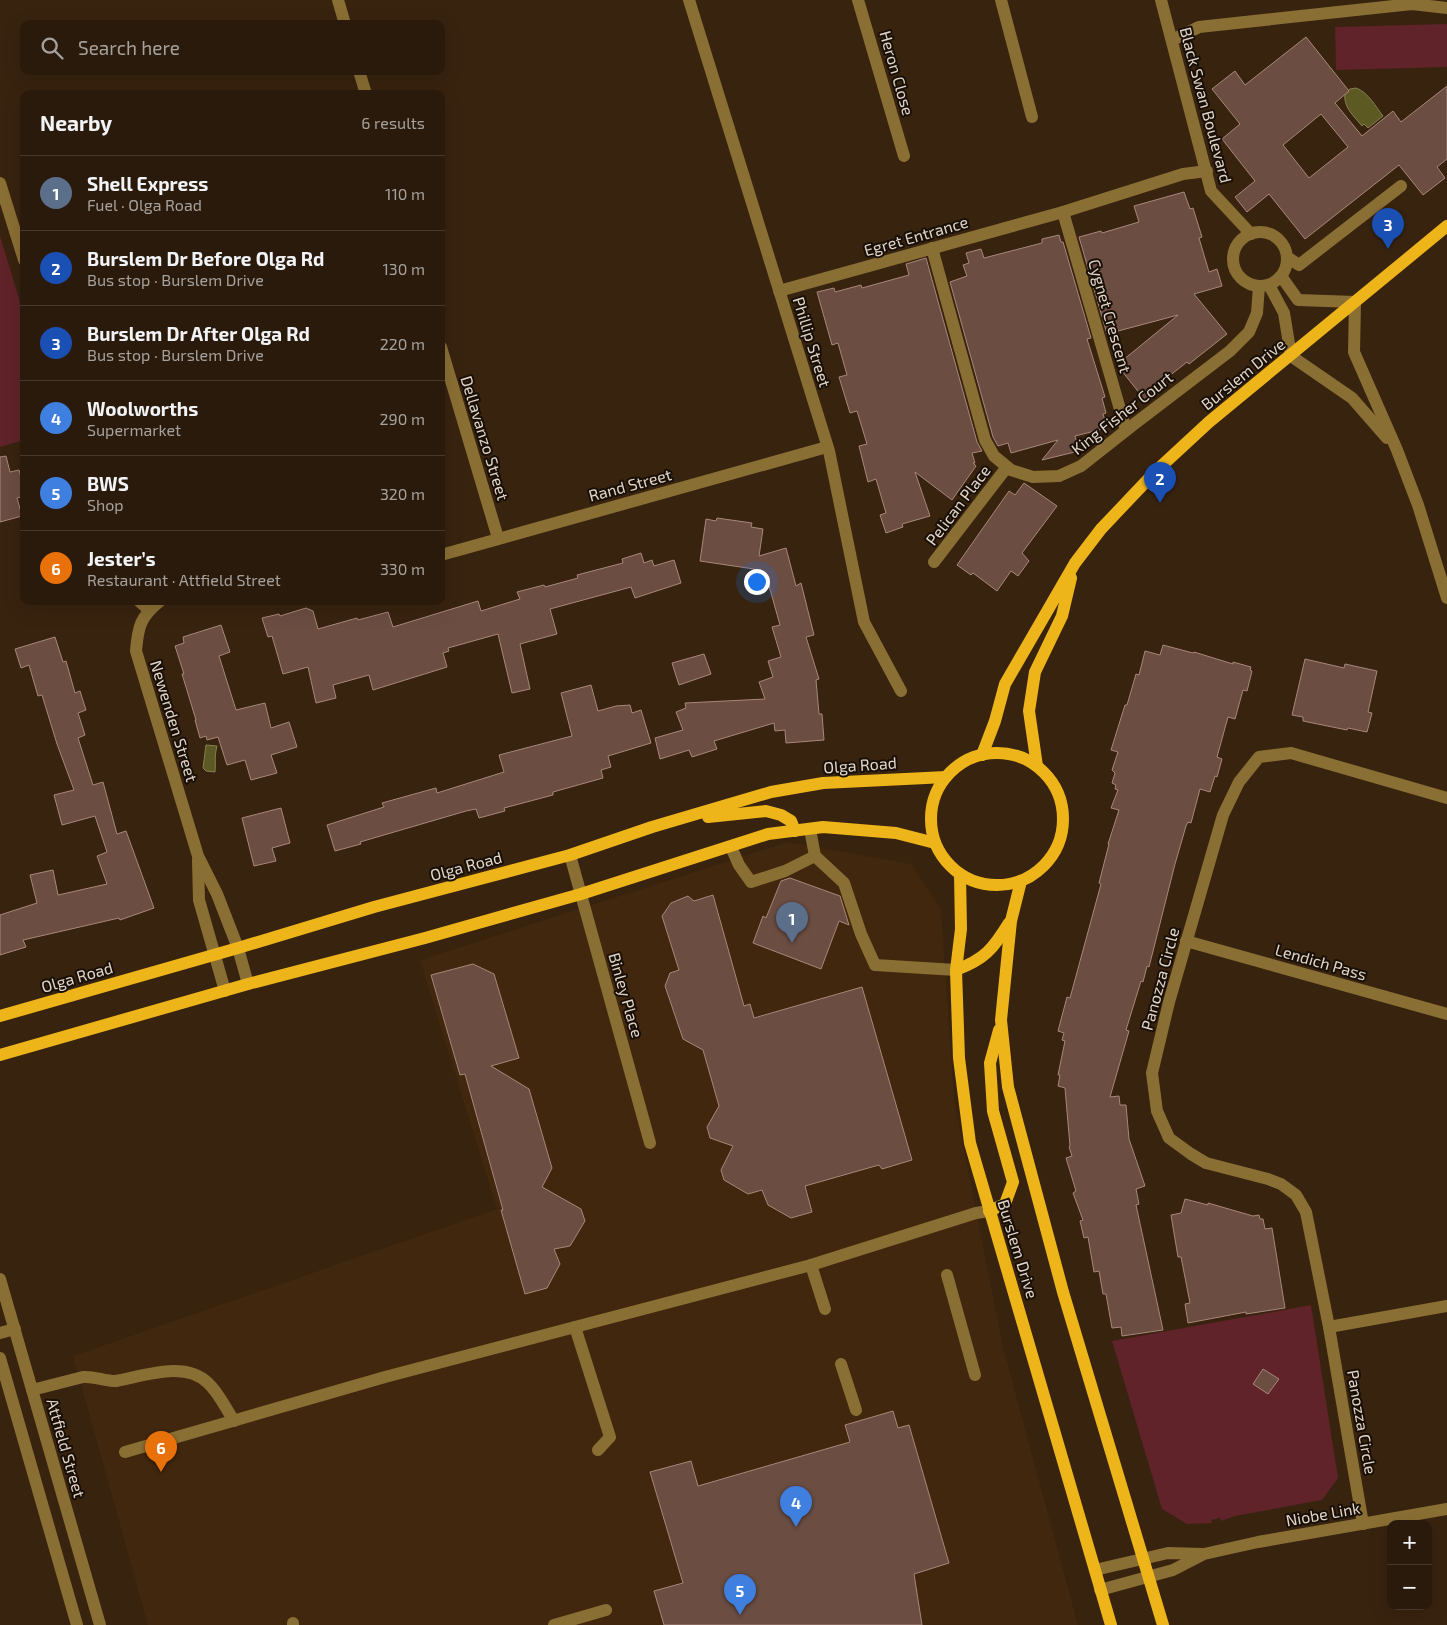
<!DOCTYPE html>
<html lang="en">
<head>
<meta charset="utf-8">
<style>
	:root { --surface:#2a1a0b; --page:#322314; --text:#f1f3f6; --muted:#a5a19d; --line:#46382c; --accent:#d49cfc }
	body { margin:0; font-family:"Exo 2",sans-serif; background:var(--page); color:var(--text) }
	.controls { position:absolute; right:15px; bottom:15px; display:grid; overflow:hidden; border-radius:10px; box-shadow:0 5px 20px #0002 }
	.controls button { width:45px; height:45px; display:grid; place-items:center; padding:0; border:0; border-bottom:1px solid var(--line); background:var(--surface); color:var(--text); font:25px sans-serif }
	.you { position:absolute; left:756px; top:581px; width:18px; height:18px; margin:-12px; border:4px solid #fff; border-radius:50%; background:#1a73e8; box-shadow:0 0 0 8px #1a73e833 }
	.badge { display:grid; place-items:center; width:32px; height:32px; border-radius:50%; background:var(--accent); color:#fff; font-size:16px; font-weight:700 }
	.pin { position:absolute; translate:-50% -41px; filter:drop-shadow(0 1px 2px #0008) }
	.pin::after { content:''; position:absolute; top:26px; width:18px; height:15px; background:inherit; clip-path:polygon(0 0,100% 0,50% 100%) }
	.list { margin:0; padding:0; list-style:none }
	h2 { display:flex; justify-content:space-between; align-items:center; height:65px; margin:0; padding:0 20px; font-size:21px }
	h2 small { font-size:16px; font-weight:400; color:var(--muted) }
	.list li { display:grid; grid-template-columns:32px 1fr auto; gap:15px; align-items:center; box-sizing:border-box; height:75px; padding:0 20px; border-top:1px solid var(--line) }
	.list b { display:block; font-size:19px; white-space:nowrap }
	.list p { margin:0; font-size:16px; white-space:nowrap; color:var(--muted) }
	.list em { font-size:16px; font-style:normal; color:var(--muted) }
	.icon { flex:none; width:28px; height:28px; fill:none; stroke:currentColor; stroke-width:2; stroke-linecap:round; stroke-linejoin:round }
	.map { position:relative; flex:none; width:1447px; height:1625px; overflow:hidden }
	.search { position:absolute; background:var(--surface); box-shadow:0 5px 20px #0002; left:20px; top:20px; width:425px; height:55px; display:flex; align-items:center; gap:12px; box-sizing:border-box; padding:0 18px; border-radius:10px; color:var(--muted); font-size:19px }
	.panel { position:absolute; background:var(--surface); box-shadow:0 5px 20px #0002; left:20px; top:90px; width:425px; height:515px; border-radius:10px }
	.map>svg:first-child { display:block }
	.built { fill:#41270d }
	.green { fill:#5f2329 }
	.water { fill:#5c5a22; stroke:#847f54 }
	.building { fill:#6b4d42; stroke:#a9877b; fill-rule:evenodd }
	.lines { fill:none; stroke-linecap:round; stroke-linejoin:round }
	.minor { stroke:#8a6f34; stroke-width:12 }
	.major { stroke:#eeb51a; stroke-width:12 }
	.labels { text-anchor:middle; stroke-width:4; stroke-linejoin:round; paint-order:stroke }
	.street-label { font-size:16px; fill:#e3d5c9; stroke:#180f07 }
</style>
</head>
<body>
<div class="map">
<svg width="1447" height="1625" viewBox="0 0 1447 1625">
	<rect width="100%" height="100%" fill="#38230f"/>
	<polygon class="built" points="788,842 911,864 941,909 954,1099 1003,1347 1078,1625 148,1625 73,1356 497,1209 420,960"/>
	<g class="green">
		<polygon points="1447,24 1447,67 1336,70 1335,27"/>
		<polygon points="0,236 24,315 24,440 0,447"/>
		<polygon points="1311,1305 1338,1478 1322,1500 1235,1516 1221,1521 1220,1518 1211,1520 1212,1523 1187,1524 1162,1509 1112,1341"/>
	</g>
	<g class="water">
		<path d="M1356 88C1368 92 1376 107 1383 116L1368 128 1364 124 1362 126C1353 115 1343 107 1345 93L1350 89Z"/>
		<path d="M206 745 217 746C214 758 216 761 215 772L206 771 203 768Z"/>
	</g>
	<g class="building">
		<path d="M1306 37 1349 91 1335 103 1362 136 1393 111 1401 122 1447 86V159L1437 167 1445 178 1423 195 1399 165 1305 239 1269 194 1247 212 1235 197 1255 181 1222 139 1240 124 1212 89 1235 71 1245 85ZM1321 114 1348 147 1309 178 1283 145Z"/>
		<polygon points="1184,192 1190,209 1193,208 1202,237 1199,238 1209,272 1217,269 1222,286 1194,294 1227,334 1189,364 1187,362 1159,384 1161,387 1145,400 1117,365 1178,315 1107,334 1079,237 1101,231 1102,233 1139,222 1134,206"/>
		<polygon points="1059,235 1061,242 1063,242 1091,338 1087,339 1105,397 1102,398 1106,413 1103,414 1107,428 1075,436 1079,451 1042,460 1058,440 1011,453 1008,443 998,446 993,437 950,282 967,276 963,265 969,263 966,253 981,249 984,258 1042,243 1042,239"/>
		<polygon points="926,258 977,442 982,451 972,453 975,463 973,463 976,466 952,500 915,472 930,516 902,524 903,527 886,533 880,515 886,513 876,479 868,482 859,446 867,444 857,411 850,413 839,377 847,375 838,343 832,345 817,292 834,288 835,292 861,285 862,288 909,275 906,264"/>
		<polygon points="6,456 10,472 19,470 24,488 24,496 17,498 22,516 0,522 0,457"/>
		<polygon points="1024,483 1057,506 1022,553 1029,561 1018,576 1011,571 997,591 973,573 971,575 957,565 1009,491 1015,495"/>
		<polygon points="717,518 752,523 751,527 763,529 759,556 786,548 796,586 801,583 814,635 806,637 819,679 816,680 819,714 822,714 824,740 786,743 785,730 775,731 774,723 714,741 717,749 692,757 689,750 660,759 655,738 683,730 676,712 686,708 685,703 765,699 759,682 773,677 768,661 781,657 772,627 780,625 766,575 756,577 754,569 700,561 706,519 716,521"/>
		<polygon points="641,553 644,563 652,560 654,566 674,560 681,583 635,598 631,587 550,609 557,634 520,644 530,689 512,693 498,634 448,648 449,651 443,653 447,667 373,690 369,675 333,685 336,698 316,703 308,667 283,674 272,636 268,637 262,618 279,614 280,616 306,608 313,611 318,629 357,618 358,620 388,612 393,627 478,601 481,611 520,599 517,592 544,585 545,587 578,578 577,575 623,563 622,559"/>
		<polygon points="221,625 230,652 219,656 236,710 265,703 271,728 289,722 297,747 271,755 277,773 251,780 245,760 227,765 218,737 207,740 206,736 200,738 195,720 196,720 182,674 184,674 175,646 184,643 183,637"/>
		<polygon points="55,637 63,662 66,661 75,693 80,691 86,710 78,713 85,735 78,738 93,785 103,782 117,834 126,831 154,908 120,920 119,918 23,940 26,947 0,955 0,915 37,903 30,875 53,870 58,895 107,884 97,856 107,852 95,816 62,825 54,795 74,790 57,744 42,695 38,696 29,665 21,668 15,649"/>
		<polygon points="1163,645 1193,653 1194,652 1233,664 1233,662 1251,667 1250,670 1252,671 1247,691 1243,690 1235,719 1228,717 1217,757 1222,759 1217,777 1215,776 1210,792 1200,789 1191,823 1188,822 1186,826 1175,864 1149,967 1147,966 1143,982 1141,981 1126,1030 1129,1031 1110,1097 1119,1096 1120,1105 1126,1105 1129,1139 1145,1186 1136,1189 1139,1204 1136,1205 1163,1330 1122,1336 1121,1327 1112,1328 1106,1294 1103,1294 1099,1271 1094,1272 1088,1237 1084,1238 1080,1221 1083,1220 1073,1193 1076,1191 1066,1158 1072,1156 1069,1147 1070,1146 1065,1088 1058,1086 1060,1075 1058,1075 1065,1041 1062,1040 1064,1033 1058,1031 1067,997 1070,998 1101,884 1099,883 1109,844 1108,844 1119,810 1111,808 1118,790 1115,789 1116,785 1112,783 1115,773 1112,770 1118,752 1111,750 1125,705 1127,705 1136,674 1139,675 1145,651 1160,655"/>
		<polygon points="704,654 711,674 679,685 672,663"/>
		<polygon points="1305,659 1344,668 1345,664 1377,671 1368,712 1372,713 1367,732 1348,728 1347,730 1303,721 1303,717 1292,715"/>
		<polygon points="591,685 598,711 616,706 630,705 632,713 641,710 651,743 608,756 611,767 601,770 603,778 553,792 553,795 504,808 505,811 479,818 476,809 466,811 360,842 361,844 335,851 327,825 384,807 382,803 436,788 437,793 504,772 499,755 572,736 561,693"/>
		<polygon points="281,808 290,843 272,848 276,861 254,866 242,818"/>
		<polygon points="790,878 840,896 849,925 839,921 821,969 753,943 763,916 766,918 781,881"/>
		<polygon points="713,895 744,1006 750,1004 754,1018 862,987 912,1160 882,1169 879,1165 805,1186 812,1212 791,1218 768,1205 762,1190 748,1194 724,1180 721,1170 733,1146 710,1138 707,1127 719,1106 703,1050 683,1039 665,986 670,973 679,970 662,916 671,903 688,896 694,901"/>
		<polygon points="473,964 494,974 519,1058 491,1066 529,1089 552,1168 542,1187 581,1209 585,1221 570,1246 554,1249 560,1264 547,1288 525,1294 501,1210 503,1210 465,1074 460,1075 431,975"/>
		<polygon points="1185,1199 1208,1205 1208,1203 1253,1216 1259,1215 1260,1219 1263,1219 1265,1229 1272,1228 1285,1308 1246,1314 1246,1312 1188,1323 1185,1304 1190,1303 1181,1257 1178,1257 1171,1215 1181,1213"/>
		<polygon points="1263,1369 1279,1379 1268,1394 1253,1384"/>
		<polygon points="893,1411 898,1428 909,1425 949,1563 914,1574 922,1625 664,1625 654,1591 683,1583 650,1472 691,1461 698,1486 850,1442 845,1425"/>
	</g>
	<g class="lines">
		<g class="minor">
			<polyline points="338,0 345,24"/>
			<polyline points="689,0 829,451 864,622 901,691"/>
			<polyline points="858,0 904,156"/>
			<polyline points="1001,0 1032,117"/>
			<polyline points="1161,0 1211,191 1251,234"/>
			<polyline points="1172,40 1199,27 1412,4 1447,8"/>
			<polyline points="359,71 366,94"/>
			<polyline points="0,183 24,260"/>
			<polyline points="1063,212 1126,430"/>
			<circle cx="1260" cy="259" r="27"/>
			<polyline points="932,248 985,440 994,456 1011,470 1033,477 1059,476 1081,466 1133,425 1230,351 1249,332 1257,313 1259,286"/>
			<polyline points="1287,257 1299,265 1401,186"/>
			<polyline points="1281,276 1298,300 1355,302 1354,352 1397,450 1418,505 1447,598"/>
			<polyline points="1269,285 1284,313 1291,356 1352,398 1387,438"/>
			<polyline points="779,291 1063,212 1183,174 1207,171"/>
			<polyline points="441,347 498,538"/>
			<polyline points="441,555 827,447"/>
			<polyline points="934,562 1007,467"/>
			<polyline points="139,601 149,610"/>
			<path d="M160 601C140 617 138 627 136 651L198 856 217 894 238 948 248 984"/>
			<polyline points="810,829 815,856 844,883 861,934 875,965 956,970"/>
			<polyline points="731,847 739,865 751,882 785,871 815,856"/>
			<polyline points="570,855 650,1143"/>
			<polyline points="198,860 199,900 225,991"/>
			<polyline points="1186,941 1447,1014"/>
			<polyline points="811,1265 976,1213 989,1211"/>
			<polyline points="947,1275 975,1375"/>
			<polyline points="0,1279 100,1625"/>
			<polyline points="575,1327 811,1265 825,1309"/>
			<polyline points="1329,1327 1447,1306"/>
			<polyline points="0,1333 15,1329"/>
			<polyline points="0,1358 77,1625"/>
			<polyline points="841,1364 856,1410"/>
			<path d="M32 1390 83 1377C94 1376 104 1381 116 1381 144 1376 185 1360 208 1383 219 1393 226 1409 234 1421"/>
			<polyline points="125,1452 385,1377 575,1327 610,1437 598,1450"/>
			<polyline points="1363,1524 1329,1327 1306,1212 1296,1195 1281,1184 1268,1179 1206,1163 1191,1154 1169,1138 1157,1111 1152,1073 1169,1002 1223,815 1239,782 1259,757 1291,753 1447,798"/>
			<polyline points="1095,1570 1168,1553 1202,1554"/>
			<polyline points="1100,1590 1173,1570 1204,1554 1258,1542 1447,1509"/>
			<polyline points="293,1623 293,1625"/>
			<polyline points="554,1625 606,1610"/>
		</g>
		<g class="major">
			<circle cx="997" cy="819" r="66"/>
			<polyline points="982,755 995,721 1005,684 1075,563 1101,529 1156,471 1209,422 1447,226"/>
			<polyline points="1037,766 1029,711 1035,672 1062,616 1071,578"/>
			<polyline points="708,817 766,811 781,815 791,821 795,831"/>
			<polyline points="960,874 961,929 956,970 959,1058 970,1143 1111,1625"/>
			<polyline points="1021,881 1011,921 1001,1020 1008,1087 1063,1292 1163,1625"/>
			<path d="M956 970C985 959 993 949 1009 923"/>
			<polyline points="0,1016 238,948 374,907 570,855 652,827 771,792 823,783 946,777"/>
			<polyline points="0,1055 248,984 425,938 581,894 768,834 823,827 896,833 935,843"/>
			<polyline points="989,1211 1005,1204 1013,1182 993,1111 990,1063 999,1030"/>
		</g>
	</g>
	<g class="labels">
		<g class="street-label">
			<text transform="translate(897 73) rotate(74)" y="6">Heron Close</text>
			<text transform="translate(1206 105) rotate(75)" y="6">Black Swan Boulevard</text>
			<text transform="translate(916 236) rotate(-16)" y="6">Egret Entrance</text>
			<text transform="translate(1110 316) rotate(74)" y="6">Cygnet Crescent</text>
			<text transform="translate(812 342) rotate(73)" y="6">Phillip Street</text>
			<text transform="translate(1243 374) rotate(-39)" y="6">Burslem Drive</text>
			<text transform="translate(1122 413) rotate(-38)" y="6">King Fisher Court</text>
			<text transform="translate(485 438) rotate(73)" y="6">Dellavanzo Street</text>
			<text transform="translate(630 485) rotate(-15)" y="6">Rand Street</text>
			<text transform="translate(958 505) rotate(-53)" y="6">Pelican Place</text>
			<text transform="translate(174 721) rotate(73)" y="6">Newenden Street</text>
			<text transform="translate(860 765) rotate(-4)" y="6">Olga Road</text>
			<text transform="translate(466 866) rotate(-15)" y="6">Olga Road</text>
			<text transform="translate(1321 962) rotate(16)" y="6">Lendich Pass</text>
			<text transform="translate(77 977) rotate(-16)" y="6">Olga Road</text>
			<text transform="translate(1160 979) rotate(-75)" y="6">Panozza Circle</text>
			<text transform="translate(626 995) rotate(74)" y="6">Binley Place</text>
			<text transform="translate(1018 1249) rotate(73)" y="6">Burslem Drive</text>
			<text transform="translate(1362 1422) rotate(80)" y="6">Panozza Circle</text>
			<text transform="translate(66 1448) rotate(74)" y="6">Attfield Street</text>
			<text transform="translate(1323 1514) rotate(-10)" y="6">Niobe Link</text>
		</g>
	</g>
</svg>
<div class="controls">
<button>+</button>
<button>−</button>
</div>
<div class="you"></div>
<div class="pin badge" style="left:792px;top:943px;background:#5c6f8a">1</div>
<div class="pin badge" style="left:1160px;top:503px;background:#1a4fb4">2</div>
<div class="pin badge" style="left:1388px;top:249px;background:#1a4fb4">3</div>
<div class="pin badge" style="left:796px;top:1527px;background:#3f7fe0">4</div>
<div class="pin badge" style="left:740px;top:1615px;background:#3f7fe0">5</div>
<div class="pin badge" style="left:161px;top:1472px;background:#e8710a">6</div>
<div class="search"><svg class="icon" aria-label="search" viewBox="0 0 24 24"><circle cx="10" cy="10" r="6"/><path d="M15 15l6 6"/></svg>Search here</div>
<section class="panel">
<h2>Nearby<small>6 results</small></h2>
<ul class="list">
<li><span class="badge" style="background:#5c6f8a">1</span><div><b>Shell Express</b><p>Fuel · Olga Road</p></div><em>110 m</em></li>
<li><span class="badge" style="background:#1a4fb4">2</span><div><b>Burslem Dr Before Olga Rd</b><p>Bus stop · Burslem Drive</p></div><em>130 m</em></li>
<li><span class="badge" style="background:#1a4fb4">3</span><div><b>Burslem Dr After Olga Rd</b><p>Bus stop · Burslem Drive</p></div><em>220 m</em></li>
<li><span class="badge" style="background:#3f7fe0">4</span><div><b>Woolworths</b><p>Supermarket</p></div><em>290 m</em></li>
<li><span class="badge" style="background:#3f7fe0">5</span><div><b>BWS</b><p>Shop</p></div><em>320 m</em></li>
<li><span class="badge" style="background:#e8710a">6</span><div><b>Jester’s</b><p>Restaurant · Attfield Street</p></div><em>330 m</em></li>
</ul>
</section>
</div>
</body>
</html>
